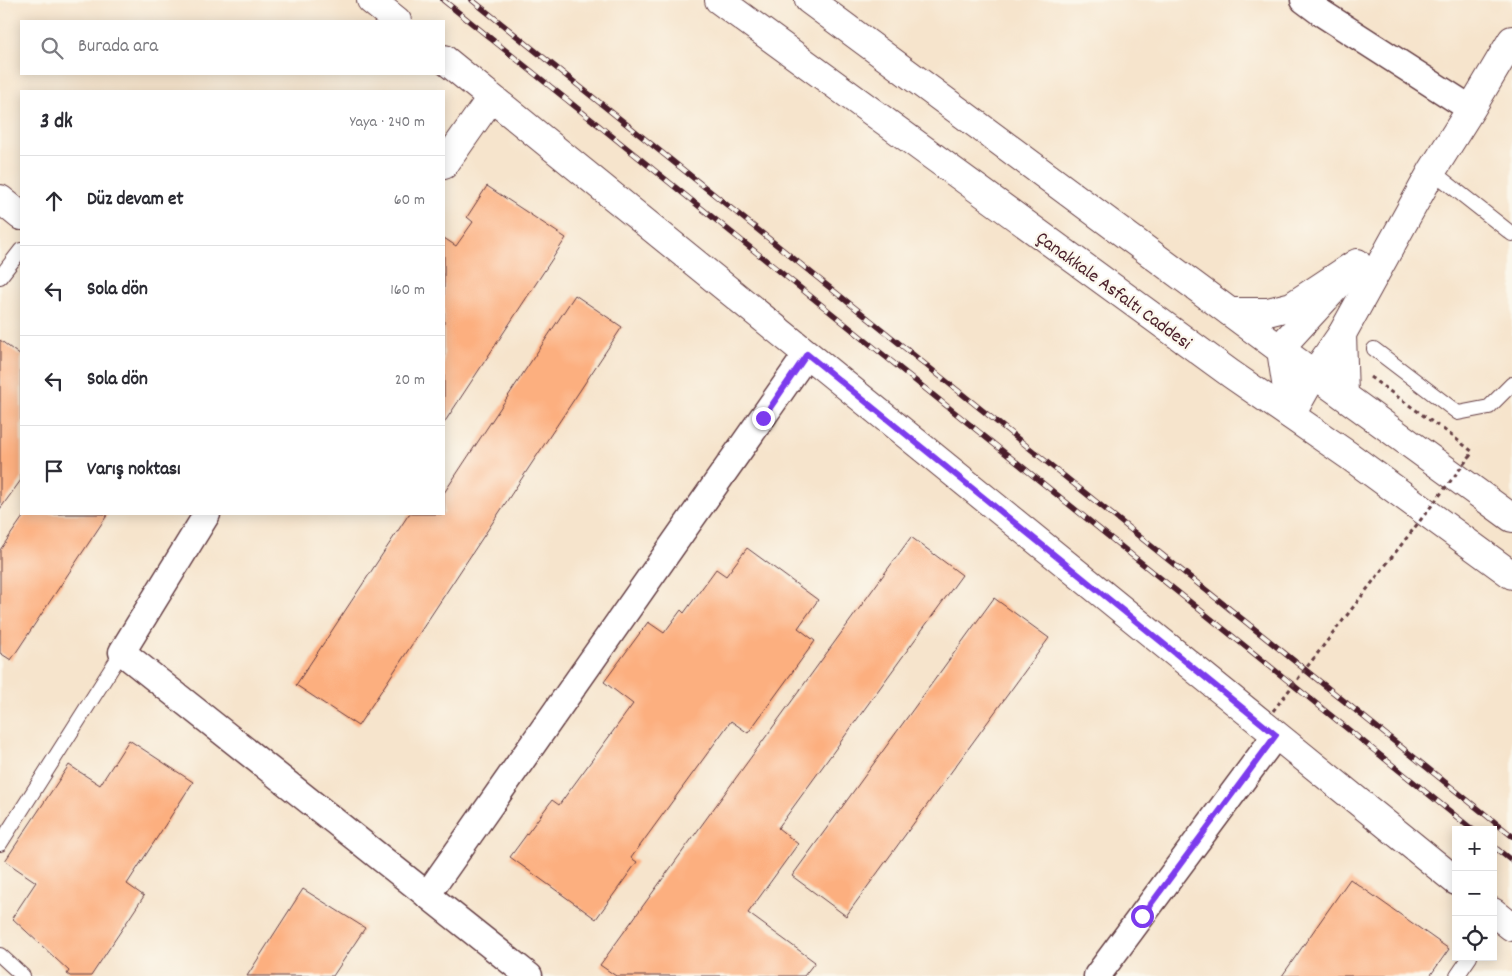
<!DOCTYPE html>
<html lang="tr">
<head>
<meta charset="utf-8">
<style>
	:root { --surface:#fff; --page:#f7f7f7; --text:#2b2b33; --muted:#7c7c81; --line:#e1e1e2 }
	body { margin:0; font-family:Dekko,sans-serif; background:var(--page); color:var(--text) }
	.controls { position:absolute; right:15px; bottom:15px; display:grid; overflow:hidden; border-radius:0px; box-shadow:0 2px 12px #0003 }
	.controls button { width:45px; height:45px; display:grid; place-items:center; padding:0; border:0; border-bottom:1px solid var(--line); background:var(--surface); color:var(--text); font:25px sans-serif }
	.stop { position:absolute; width:15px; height:15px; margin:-11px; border:4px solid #7c3aed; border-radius:50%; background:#fff }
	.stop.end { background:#7c3aed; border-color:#fff; box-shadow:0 1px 5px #0008 }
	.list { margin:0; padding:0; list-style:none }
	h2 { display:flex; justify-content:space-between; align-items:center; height:65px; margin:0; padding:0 20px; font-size:21px }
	h2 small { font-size:16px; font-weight:400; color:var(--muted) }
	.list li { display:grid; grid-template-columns:32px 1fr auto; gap:15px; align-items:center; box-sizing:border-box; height:90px; padding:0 20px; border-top:1px solid var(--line) }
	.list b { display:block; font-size:19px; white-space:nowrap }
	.list em { font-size:16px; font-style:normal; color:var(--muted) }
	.icon { flex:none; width:28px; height:28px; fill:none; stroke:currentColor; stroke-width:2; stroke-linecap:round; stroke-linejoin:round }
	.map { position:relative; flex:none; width:1512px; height:976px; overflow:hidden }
	.search { position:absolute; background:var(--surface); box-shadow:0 2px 12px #0003; left:20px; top:20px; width:425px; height:55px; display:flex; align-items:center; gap:12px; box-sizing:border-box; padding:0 18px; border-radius:0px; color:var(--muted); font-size:19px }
	.panel { position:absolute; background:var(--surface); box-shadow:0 2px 12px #0003; left:20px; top:90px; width:425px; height:425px; border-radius:0px }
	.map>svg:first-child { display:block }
	.building { fill:#fcaf7f }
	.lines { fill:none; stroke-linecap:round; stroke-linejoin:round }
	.service-casing { stroke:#643d43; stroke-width:16 }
	.minor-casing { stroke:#643d43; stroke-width:29 }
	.tertiary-casing { stroke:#643d43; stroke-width:30 }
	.trunk-casing { stroke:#643d43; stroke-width:30 }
	.path { stroke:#643d43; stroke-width:3; stroke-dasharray:4 4; stroke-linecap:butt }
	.service { stroke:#fff; stroke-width:14 }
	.minor { stroke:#fff; stroke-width:26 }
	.tertiary { stroke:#fff; stroke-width:28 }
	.trunk { stroke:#fff; stroke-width:28 }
	.rail-casing { stroke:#4a1f2b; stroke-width:5.5 }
	.rail { stroke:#fbf7ec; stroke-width:4; stroke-dasharray:11; stroke-linecap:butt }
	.path-bridge { stroke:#643d43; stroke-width:3; stroke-dasharray:4 4; stroke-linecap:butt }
	.route { stroke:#7c3aed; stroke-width:6 }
	.labels { text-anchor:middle; stroke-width:4.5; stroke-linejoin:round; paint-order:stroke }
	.street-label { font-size:19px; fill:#4a1f2b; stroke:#fbf7ec }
</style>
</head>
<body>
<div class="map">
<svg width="1512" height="976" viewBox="0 0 1512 976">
	<rect width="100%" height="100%" fill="#fbf7ec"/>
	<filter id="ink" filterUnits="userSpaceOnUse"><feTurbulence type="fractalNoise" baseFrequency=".02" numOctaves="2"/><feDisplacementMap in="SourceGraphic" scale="10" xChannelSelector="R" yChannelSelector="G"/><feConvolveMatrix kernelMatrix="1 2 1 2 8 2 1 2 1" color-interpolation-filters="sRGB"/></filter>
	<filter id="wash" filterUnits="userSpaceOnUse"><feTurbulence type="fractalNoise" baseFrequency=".0096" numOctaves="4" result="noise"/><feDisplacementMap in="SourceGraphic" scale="20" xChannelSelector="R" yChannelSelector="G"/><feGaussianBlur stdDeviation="1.12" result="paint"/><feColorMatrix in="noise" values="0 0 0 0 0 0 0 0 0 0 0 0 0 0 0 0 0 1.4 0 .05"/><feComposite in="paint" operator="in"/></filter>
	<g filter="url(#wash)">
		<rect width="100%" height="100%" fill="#f6e4cc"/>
		<g id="blocks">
			<g class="building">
				<polygon points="487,186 566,238 444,423 444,238 456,246 473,222 467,217"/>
				<polygon points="575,295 622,327 358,726 296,685 409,514 444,514 444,493"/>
				<polygon points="0,340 21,356 21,480 0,509"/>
				<polygon points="25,514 108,514 11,660 0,653 0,550"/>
				<polygon points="911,537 962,575 778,828 798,844 748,913 815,962 804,976 616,976 600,965"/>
				<polygon points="747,548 818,600 798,628 815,641 748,733 731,721 631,858 637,862 596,919 510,857 552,800 559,805 633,704 604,682 648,622 664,633 681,610 684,613 716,569 726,576"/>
				<polygon points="994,598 1049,638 846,916 792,876"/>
				<polygon points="129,740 193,782 127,884 144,896 91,976 70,976 67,974 69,971 12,918 36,882 5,861 69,765 100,785"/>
				<polygon points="1350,879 1449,949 1430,976 1282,976"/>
				<polygon points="303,889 365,928 333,976 247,976"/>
			</g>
		</g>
	</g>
	<g filter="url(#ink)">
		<use href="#blocks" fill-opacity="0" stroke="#643d43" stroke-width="1"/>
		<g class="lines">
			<g class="service-casing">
				<g id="service">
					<polyline points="1432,171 1512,234"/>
					<polyline points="0,277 21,250"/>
					<polyline points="1374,349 1458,413 1489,407 1512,384"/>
					<polyline points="0,844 122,652"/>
					<polyline points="0,955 23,976"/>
					<polyline points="1457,976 1470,957"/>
				</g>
			</g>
			<g class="minor-casing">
				<g id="minor">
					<polyline points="1304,0 1320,12 1471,109"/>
					<polyline points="207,514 122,652 529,976"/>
					<polyline points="427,895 807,354"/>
					<polyline points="1097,976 1276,735"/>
				</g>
			</g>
			<g class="tertiary-casing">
				<g id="tertiary">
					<polyline points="371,0 397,21"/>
					<polyline points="444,59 1456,881"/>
					<polyline points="444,165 491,98"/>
					<polyline points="0,199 21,216"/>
					<polyline points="1291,415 1314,374 1342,334 1432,171 1471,109 1512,40"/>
					<polyline points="1291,415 1281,350 1288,339 1345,277"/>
					<polyline points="1493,912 1512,927"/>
				</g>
			</g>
			<g class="trunk-casing">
				<g id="trunk">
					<polyline points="719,0 1231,374 1348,455 1512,575"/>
					<polyline points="809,0 1281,350 1512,518"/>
					<polyline points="1230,312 1268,312 1292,306 1357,263"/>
					<polyline points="1342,334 1344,395"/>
				</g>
			</g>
			<g class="path">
				<polyline points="1370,377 1438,426"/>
				<polyline points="1443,429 1473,452"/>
			</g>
			<use href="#service" class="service"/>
			<use href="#minor" class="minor"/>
			<use href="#tertiary" class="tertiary"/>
			<use href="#trunk" class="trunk"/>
			<g class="rail-casing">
				<g id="rail">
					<polyline points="443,0 1473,830"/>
					<polyline points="472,0 1512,836"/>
					<polyline points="1493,846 1512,861"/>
				</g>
			</g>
			<use href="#rail" class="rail"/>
			<polyline class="path-bridge" points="1273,711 1473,452"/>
		</g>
	</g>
	<g class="lines" filter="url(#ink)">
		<polyline class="route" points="763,418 807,354 1276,735 1142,916"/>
	</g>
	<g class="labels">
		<g class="street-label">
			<text transform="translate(1115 289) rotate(36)" y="7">Çanakkale Asfaltı Caddesi</text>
		</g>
	</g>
</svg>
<div class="controls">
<button>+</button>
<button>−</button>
<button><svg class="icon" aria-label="locate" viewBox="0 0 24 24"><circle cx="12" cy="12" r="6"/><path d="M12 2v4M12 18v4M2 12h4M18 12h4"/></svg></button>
</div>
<div class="stop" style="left:1142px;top:916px"></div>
<div class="stop end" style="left:763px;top:418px"></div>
<div class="search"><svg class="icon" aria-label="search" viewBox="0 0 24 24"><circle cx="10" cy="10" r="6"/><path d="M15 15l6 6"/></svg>Burada ara</div>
<section class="panel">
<h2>3 dk<small>Yaya · 240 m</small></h2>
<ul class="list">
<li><svg class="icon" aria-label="ahead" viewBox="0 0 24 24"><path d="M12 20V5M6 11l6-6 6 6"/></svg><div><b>Düz devam et</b></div><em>60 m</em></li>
<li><svg class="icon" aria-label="left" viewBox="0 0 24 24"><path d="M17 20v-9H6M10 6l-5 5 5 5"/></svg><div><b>Sola dön</b></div><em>160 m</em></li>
<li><svg class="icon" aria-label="left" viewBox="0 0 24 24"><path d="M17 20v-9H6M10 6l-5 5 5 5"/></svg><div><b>Sola dön</b></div><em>20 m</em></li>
<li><svg class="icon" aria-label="arrive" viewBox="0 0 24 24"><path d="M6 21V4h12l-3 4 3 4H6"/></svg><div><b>Varış noktası</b></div></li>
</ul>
</section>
</div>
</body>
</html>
